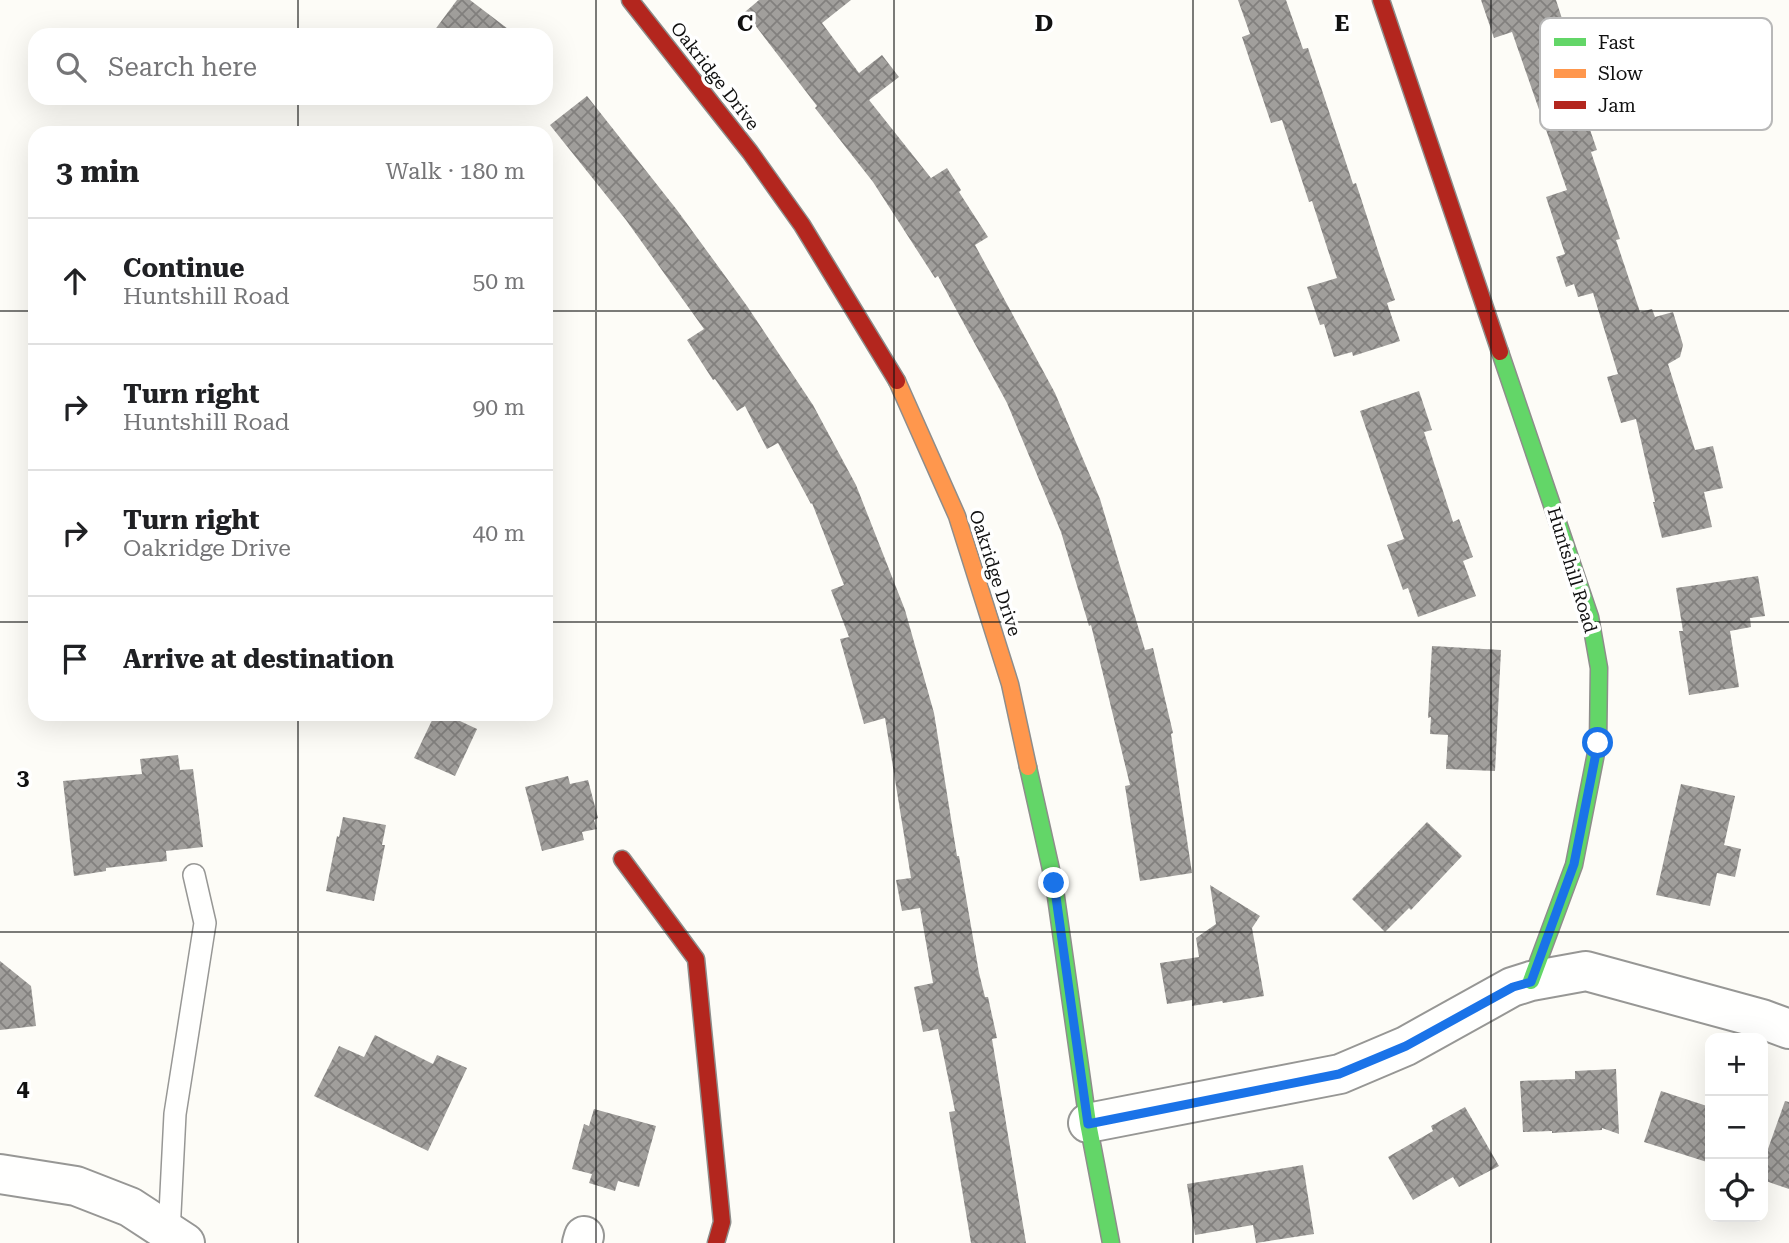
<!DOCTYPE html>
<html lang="en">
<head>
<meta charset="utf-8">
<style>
	:root { --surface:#fff; --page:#f6f6f6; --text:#202124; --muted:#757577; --line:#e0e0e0 }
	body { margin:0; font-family:"Roboto Serif",serif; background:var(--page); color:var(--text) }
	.controls { position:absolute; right:21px; bottom:21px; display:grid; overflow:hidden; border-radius:14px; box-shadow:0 7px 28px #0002 }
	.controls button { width:63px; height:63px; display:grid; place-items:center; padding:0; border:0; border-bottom:2px solid var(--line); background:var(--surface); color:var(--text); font:35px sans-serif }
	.stop { position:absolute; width:21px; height:21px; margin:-16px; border:5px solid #1a73e8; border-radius:50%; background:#fff }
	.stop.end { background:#1a73e8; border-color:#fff; box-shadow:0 2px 7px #0008 }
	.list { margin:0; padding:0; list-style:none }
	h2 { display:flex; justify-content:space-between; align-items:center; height:91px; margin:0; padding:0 28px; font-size:30px }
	h2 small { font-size:23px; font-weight:400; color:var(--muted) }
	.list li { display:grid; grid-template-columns:46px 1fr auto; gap:21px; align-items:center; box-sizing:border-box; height:126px; padding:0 28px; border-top:2px solid var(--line) }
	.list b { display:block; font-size:26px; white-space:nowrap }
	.list p { margin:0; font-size:23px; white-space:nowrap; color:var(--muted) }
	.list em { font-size:23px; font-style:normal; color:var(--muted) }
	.icon { flex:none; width:38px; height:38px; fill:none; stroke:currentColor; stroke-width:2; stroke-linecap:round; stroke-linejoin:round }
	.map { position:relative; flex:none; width:1789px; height:1243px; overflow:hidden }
	.search { position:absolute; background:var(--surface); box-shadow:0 7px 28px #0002; left:28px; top:28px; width:525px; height:77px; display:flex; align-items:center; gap:18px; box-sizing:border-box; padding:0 24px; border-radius:21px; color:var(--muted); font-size:26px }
	.panel { position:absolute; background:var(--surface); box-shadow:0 7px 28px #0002; left:28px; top:126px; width:525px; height:595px; border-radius:21px }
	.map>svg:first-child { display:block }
	.building { fill:url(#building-cross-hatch) }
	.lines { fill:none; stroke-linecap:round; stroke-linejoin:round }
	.lane-casing { stroke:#979795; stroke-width:24 }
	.street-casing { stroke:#979795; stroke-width:42 }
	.fast-casing { stroke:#8e8d8b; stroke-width:19 }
	.slow-casing { stroke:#8e8d8b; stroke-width:19 }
	.jam-casing { stroke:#8e8d8b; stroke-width:19 }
	.lane { stroke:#fffffe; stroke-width:21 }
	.street { stroke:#fffffe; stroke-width:38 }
	.fast { stroke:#63d668; stroke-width:16 }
	.slow { stroke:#ff974d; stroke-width:16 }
	.jam { stroke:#b3261e; stroke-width:16 }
	.route { stroke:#1a73e8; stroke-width:9 }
	.grid { fill:none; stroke:#111; stroke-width:2; stroke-opacity:0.55 }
	.labels { text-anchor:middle; stroke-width:7; stroke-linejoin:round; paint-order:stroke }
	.street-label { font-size:18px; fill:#111; stroke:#fff }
	.key { fill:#fff; stroke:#b8b8b8; stroke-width:2 }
	.key-label { font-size:19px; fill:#111 }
	.grid-label { font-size:23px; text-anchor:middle; font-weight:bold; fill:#111; stroke:#fff; stroke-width:7; stroke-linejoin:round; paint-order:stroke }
</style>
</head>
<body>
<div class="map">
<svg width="1789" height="1243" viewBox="0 0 1789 1243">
	<defs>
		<pattern id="building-cross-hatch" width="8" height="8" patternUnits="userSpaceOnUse" patternTransform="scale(1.75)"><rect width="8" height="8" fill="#a19f9c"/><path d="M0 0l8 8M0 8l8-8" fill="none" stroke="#82807e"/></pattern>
	</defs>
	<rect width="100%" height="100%" fill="#fdfcf7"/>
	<g class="building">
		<polygon points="457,0 470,0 516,35 431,35"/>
		<polygon points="759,0 851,0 822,23 859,73 882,55 899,77 869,100 931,178 947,168 961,190 959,192 988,237 975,245 1055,393 1100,499 1145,650 1153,648 1173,733 1171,734 1192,873 1140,881 1125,786 1130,785 1091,625 1089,626 1061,532 1007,403 938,276 935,278 873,182 815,108 817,106 745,12"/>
		<polygon points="1238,0 1286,0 1303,49 1308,48 1353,184 1356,183 1382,263 1395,300 1387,303 1400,341 1353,356 1352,352 1334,357 1324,324 1320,325 1307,287 1337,278 1312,201 1309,202 1282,120 1271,123 1242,37 1250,34"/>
		<polygon points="1481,0 1556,0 1575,59 1583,57 1604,119 1588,124 1597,150 1591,152 1620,239 1616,240 1640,312 1652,309 1655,317 1673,312 1683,345 1680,357 1668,364 1695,450 1713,446 1723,488 1704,492 1712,527 1662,538 1653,502 1655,502 1636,419 1621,423 1607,377 1618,374 1593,293 1578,297 1574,284 1566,287 1556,257 1565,254 1546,197 1567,190 1512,32 1494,38"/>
		<polygon points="587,96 677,210 747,306 813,405 856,485 905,610 934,713 957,856 959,856 979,973 985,997 988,997 997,1038 992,1039 1026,1243 971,1243 949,1112 955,1111 938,1029 923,1032 914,987 933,983 920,908 902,911 896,880 911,878 885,718 864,724 840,639 849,637 831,590 844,585 812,503 811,504 778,443 767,449 745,406 737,411 715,379 713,380 687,340 704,329 626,220 550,125"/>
		<polygon points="1419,391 1432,430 1424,432 1453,522 1459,519 1473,557 1463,561 1476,596 1418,617 1408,588 1403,590 1387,545 1404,539 1360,411"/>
		<polygon points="1758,576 1765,616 1750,618 1751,627 1730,631 1739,687 1689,695 1679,631 1683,631 1676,588"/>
		<polygon points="1432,646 1501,650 1495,771 1446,769 1448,735 1430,734 1431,717 1428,718"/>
		<polygon points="435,714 445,714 477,729 455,776 414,758"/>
		<polygon points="178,755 180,770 193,769 203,847 166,851 167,861 106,868 106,871 74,876 63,781 142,774 140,759"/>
		<polygon points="568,776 570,784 588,780 598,818 594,820 597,829 582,832 584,840 542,851 525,787"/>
		<polygon points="1681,784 1735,796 1724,845 1741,849 1735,877 1717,873 1710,906 1656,895"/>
		<polygon points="343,817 386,825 382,845 385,845 374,901 326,891 337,836 339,837"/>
		<polygon points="1427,822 1462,856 1411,910 1409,908 1385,932 1352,899"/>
		<polygon points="1210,885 1260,916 1252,928 1264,996 1223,1003 1222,1001 1192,1006 1192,1000 1167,1004 1160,963 1199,957 1196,938 1216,924"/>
		<polygon points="0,961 31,986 36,1026 0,1030"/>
		<polygon points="375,1035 433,1064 437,1055 467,1068 428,1151 314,1096 339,1046 364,1057"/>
		<polygon points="1616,1069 1619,1134 1602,1128 1602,1130 1552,1133 1552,1131 1523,1132 1520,1081 1575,1079 1575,1071"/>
		<polygon points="1661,1091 1710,1107 1710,1163 1644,1142"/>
		<polygon points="1785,1101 1789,1102 1789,1189 1763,1180 1763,1163"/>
		<polygon points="1465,1107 1499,1166 1459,1187 1453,1177 1413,1200 1388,1157 1433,1131 1431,1126"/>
		<polygon points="594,1109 656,1126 639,1187 618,1181 615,1191 589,1183 592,1174 572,1169 584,1124 589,1126"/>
		<polygon points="1303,1165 1314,1234 1256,1243 1253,1225 1195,1235 1187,1184"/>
	</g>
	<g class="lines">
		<g class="lane-casing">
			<polyline id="lane" points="169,1233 175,1114 205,923 194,875"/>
		</g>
		<g class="street-casing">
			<g id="street">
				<polyline points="1088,1123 1340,1074 1406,1046 1512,987 1531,981 1586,971 1762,1019 1789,1029"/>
				<polyline points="0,1174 76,1186 130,1207 185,1243"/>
				<polyline points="582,1243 584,1236"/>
			</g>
		</g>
		<g class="fast-casing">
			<g id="fast">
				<polyline points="1500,352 1590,617 1599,668 1598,743 1574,865 1531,981"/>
				<polyline points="1028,767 1054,883 1088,1123 1111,1243"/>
			</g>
		</g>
		<g class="slow-casing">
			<polyline id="slow" points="897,381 957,516 1010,684 1028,767"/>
		</g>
		<g class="jam-casing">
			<g id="jam">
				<polyline points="630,0 750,152 802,225 897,381"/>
				<polyline points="1381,0 1500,352"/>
				<polyline points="622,859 696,959 722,1222 716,1243"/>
			</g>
		</g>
		<use href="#lane" class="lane"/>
		<use href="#street" class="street"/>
		<use href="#fast" class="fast"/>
		<use href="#slow" class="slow"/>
		<use href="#jam" class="jam"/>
	</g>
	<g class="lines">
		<polyline class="route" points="1054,883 1088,1124 1339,1074 1406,1046 1513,987 1531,982 1574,864 1598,743"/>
	</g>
	<path class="grid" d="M298 0V35M596 0V1243M894 0V1243M1193 0V1243M1491 0V1243M298 98V133M0 311H35M546 311H1789M0 622H35M546 622H1789M298 714V1243M0 932H1789"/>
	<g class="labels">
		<g class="street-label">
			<text transform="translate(715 76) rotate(52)" y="6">Oakridge Drive</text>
			<text transform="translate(1572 570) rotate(73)" y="6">Huntshill Road</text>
			<text transform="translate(995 573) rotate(72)" y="6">Oakridge Drive</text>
		</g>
	</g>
	<rect x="1540" y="18" width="232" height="112" rx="10" class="key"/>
	<rect x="1554" y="38" width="32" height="8" fill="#63d668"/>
	<rect x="1554" y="69" width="32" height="9" fill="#ff974d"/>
	<rect x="1554" y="101" width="32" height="8" fill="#b3261e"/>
	<g class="key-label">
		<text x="1598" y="49">Fast</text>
		<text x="1598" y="80">Slow</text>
		<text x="1598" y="112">Jam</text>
	</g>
	<g class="grid-label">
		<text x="745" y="31">C</text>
		<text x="1044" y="31">D</text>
		<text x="1342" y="31">E</text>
		<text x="23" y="785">3</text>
		<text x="23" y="1096">4</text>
	</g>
</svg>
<div class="controls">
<button>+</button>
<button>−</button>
<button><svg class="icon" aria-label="locate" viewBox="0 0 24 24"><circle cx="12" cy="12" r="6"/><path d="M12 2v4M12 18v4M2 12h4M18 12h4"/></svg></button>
</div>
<div class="stop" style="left:1598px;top:743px"></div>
<div class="stop end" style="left:1054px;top:883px"></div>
<div class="search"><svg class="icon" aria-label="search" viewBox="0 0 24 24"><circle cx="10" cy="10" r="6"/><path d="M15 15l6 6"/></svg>Search here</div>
<section class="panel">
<h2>3 min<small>Walk · 180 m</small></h2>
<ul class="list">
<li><svg class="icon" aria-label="ahead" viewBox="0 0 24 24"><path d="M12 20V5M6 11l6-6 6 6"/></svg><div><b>Continue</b><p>Huntshill Road</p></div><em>50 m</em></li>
<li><svg class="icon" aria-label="right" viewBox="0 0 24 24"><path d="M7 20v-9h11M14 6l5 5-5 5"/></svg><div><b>Turn right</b><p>Huntshill Road</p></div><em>90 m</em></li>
<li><svg class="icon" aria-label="right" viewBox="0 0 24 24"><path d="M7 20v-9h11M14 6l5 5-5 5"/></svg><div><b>Turn right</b><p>Oakridge Drive</p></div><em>40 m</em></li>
<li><svg class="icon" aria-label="arrive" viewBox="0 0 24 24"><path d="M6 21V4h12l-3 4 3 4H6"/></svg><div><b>Arrive at destination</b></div></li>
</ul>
</section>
</div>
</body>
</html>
